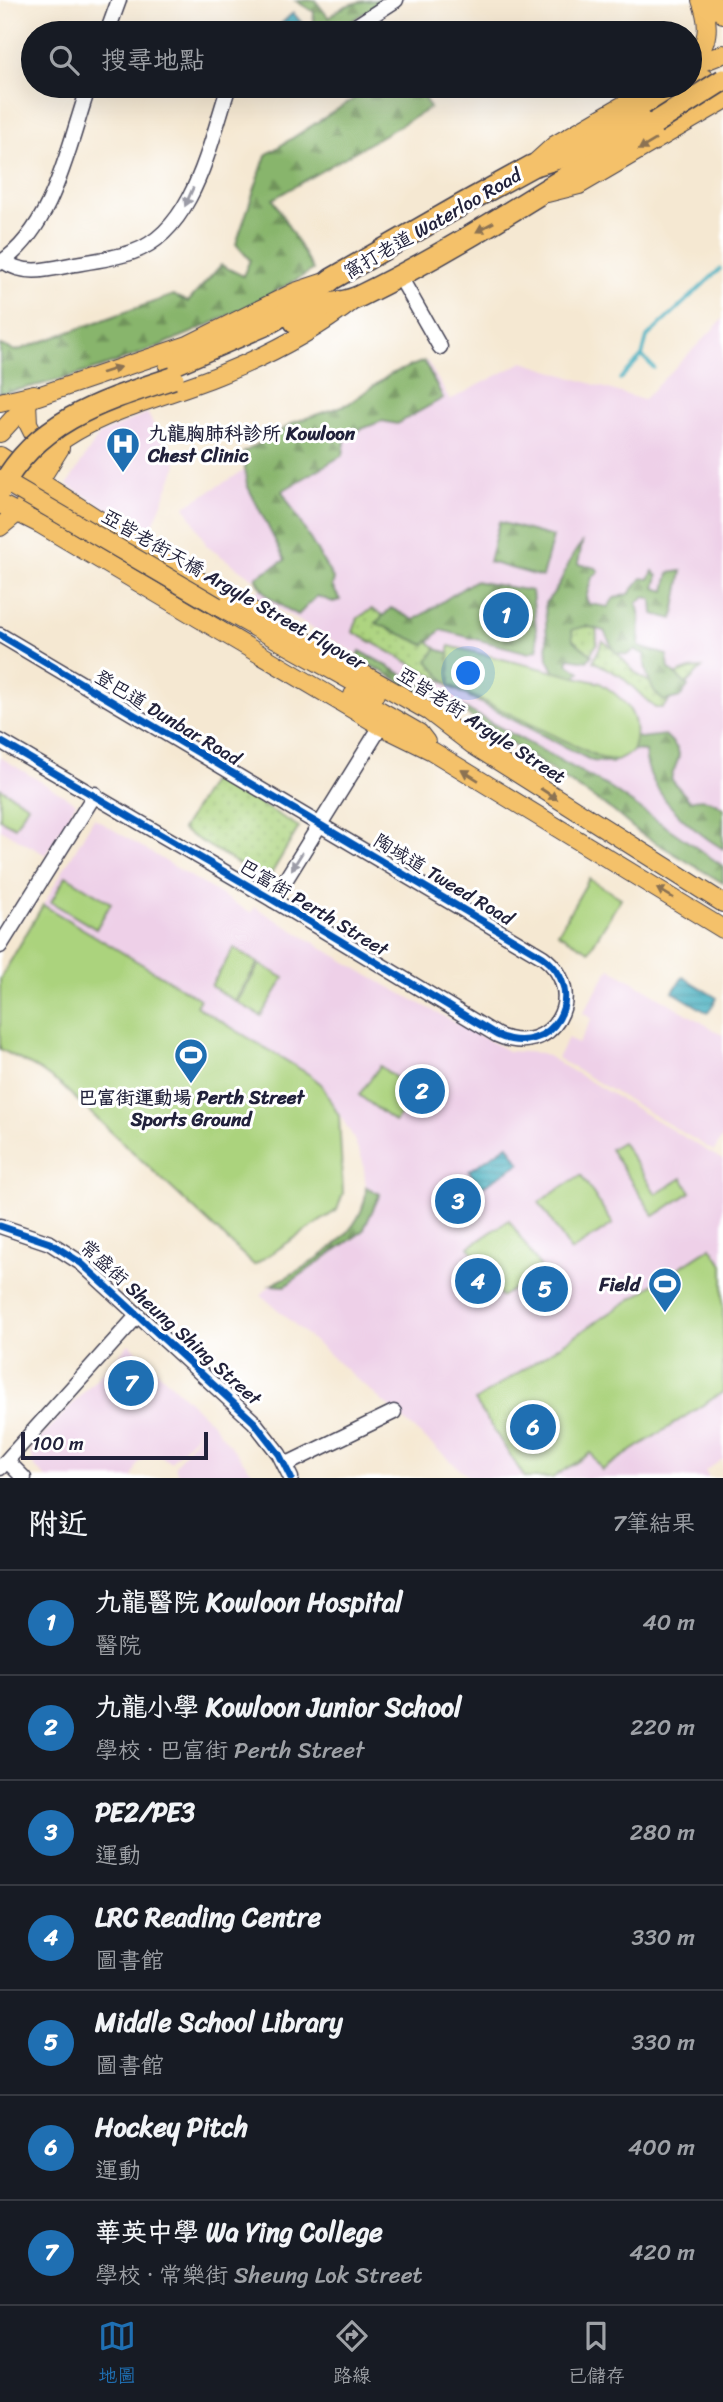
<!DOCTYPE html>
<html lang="zh-TW">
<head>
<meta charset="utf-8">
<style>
	:root { --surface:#171b24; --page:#20242c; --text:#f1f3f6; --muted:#9ea1a6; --line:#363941; --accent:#1f6fb2 }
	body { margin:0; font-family:Sriracha,"LXGW WenKai TC",sans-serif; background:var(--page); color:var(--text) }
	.scale { position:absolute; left:21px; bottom:18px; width:187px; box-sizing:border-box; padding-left:7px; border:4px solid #22223b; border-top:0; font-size:19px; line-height:24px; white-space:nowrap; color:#22223b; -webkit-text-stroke:5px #fff; paint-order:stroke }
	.you { position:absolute; left:469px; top:674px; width:24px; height:24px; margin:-18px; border:5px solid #fff; border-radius:50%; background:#1a73e8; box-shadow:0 0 0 10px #1a73e833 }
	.badge { display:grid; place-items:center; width:46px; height:46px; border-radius:50%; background:var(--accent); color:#fff; font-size:23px; font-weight:700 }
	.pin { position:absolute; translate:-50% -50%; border:4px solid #fff; box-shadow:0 2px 7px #0006 }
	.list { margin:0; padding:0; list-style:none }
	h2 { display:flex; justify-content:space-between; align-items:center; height:91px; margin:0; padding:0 28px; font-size:30px }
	h2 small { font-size:23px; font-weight:400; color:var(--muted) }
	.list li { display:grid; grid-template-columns:46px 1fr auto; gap:21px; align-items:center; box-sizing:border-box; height:105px; padding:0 28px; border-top:2px solid var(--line) }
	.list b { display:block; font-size:26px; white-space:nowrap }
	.list p { margin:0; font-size:23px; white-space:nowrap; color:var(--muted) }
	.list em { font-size:23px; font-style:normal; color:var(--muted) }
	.icon { flex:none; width:38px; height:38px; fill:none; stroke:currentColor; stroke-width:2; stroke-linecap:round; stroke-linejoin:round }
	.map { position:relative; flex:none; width:723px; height:1478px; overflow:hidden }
	.search { position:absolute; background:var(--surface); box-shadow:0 7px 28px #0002; left:21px; right:21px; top:21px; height:77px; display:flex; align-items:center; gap:18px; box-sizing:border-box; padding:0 24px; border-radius:38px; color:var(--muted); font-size:26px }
	.sheet { height:826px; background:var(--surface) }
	nav { display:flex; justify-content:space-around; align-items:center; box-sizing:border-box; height:98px; border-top:2px solid var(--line); background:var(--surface); font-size:19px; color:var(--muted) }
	nav a { display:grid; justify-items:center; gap:4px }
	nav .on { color:var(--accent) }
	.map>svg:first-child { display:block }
	.built { fill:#eed0e8 }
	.grass { fill:url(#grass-dots); stroke:#667a5c; stroke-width:2 }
	.forest { fill:url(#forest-firs); stroke:#556c54; stroke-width:2 }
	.garden { fill:#abd37d; stroke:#667a5c; stroke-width:2 }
	.water { fill:url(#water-rules); stroke:#31687c; stroke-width:2 }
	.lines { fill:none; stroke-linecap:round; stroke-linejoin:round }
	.stream { stroke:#40adbe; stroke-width:3.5 }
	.minor-casing { stroke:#424052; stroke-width:17 }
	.major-casing { stroke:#424052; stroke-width:20 }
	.highway-casing { stroke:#424052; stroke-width:24 }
	.minor { stroke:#fff; stroke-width:14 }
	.major { stroke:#f4c16a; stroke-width:18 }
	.highway { stroke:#f4c16a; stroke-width:21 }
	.major-bridge-casing { stroke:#424052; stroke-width:20; stroke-linecap:butt }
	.highway-bridge-casing { stroke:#424052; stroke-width:24; stroke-linecap:butt }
	.major-bridge { stroke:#f4c16a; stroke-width:18 }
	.highway-bridge { stroke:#f4c16a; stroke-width:21 }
	.cycleway-casing { stroke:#fff; stroke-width:11 }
	.cycleway { stroke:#0057b8; stroke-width:7 }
	.oneway { fill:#8b7252 }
	.oneway2 { fill:#9c9ca7 }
	.labels { text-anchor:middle; stroke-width:6; stroke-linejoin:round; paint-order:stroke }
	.street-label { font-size:19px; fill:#22223b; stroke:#fff }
	.poi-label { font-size:19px; font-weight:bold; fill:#22223b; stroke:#fff; text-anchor:start }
</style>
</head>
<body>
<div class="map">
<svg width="723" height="1478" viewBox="0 0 723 1478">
	<defs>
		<pattern id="grass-dots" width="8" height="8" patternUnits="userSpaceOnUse" patternTransform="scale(1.75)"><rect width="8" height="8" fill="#abd37d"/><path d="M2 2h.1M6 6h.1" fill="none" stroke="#93b56d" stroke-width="1.8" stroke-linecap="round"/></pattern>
		<pattern id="forest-firs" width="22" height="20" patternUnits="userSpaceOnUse" patternTransform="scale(1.75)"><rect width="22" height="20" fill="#88b56c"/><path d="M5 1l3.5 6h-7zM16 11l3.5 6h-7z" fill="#6f935a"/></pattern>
		<pattern id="water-rules" width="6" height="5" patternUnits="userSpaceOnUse" patternTransform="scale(1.75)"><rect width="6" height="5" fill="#40adbe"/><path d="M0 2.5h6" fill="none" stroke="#358c9c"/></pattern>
	</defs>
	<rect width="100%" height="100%" fill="#fff"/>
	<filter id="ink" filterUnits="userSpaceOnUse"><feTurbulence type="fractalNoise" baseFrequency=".0143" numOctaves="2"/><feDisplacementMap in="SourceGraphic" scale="14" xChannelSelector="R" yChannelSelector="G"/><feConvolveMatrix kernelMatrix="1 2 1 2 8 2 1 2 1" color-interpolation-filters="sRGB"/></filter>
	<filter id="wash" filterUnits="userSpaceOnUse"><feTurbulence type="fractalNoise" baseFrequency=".00686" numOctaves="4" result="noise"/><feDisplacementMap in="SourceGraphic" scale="28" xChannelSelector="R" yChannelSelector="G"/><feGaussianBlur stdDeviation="1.57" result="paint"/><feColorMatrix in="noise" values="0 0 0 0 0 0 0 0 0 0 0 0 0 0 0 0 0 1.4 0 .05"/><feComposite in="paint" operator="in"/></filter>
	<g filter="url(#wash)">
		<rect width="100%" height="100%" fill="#f5e8d2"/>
		<g class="built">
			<polygon points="723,319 723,879 506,743 455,704 423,692 254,595 288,559 253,579 207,546 185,506 427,361 450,400 523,362 643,400"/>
			<polygon points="147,413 177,464 150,533 67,485 99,435"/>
			<polygon points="0,757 76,803 46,855 0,829"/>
			<polygon points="94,818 251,913 255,907 369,976 508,1051 542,1053 723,1160 723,1459 705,1471 709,1478 470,1478 261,1295 271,1285 285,1286 363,1231 379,1194 366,1187 363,1161 352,1135 321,1084 310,1075 196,1006 199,999 43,905"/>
			<polygon points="610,968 723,1035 723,1136 714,1151 557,1058 568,1038 578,1044 592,1019 583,1013"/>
			<polygon points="129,1344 210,1421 257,1478 179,1478 175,1466 205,1425 171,1462 160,1456 146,1457 138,1463 132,1478 46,1478 34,1466 30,1449"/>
		</g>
		<g class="grass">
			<polygon points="559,608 596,617 597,644 586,660 564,654"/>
			<polygon points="372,609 429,642 450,659 450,685 353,632 358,618"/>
			<path d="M603 641C623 654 630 674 652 683L690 669 702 668 662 708H655L621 676 593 661Z"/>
			<polygon points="214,776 299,827 267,881 182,830"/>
		</g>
		<g class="forest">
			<path d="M315 0 329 18C344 2 364 0 385 0L332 33H304L313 26 314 12 296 1Z"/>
			<path d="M374 86H417L430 108 273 199 313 270C222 324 105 375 0 393V345L16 351 173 295 188 302 221 265 243 276 250 260 236 244 266 155Z"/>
			<path d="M424 361 443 398 397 424 382 421 346 435 343 455 282 491 334 580 332 586 340 600 333 602 317 596 298 615C280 605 262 597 256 577L285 560 247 485 243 453 295 422 348 404 391 374Z"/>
			<polygon points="499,522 553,537 542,577 489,562"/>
			<path d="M582 543 578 564 596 568 599 572 592 577 586 598 589 604 608 607 614 598 629 594 642 578 649 579 653 571 658 576 655 588 665 591 669 573 682 571 673 619 653 614 652 599 645 597 637 603 640 617 639 647 667 655 669 669 688 686 680 697 664 701C649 690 645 671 644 654L635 650 627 655 615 652 604 631 586 626 572 630 573 640 592 655 587 661 569 658 567 663 580 672 573 680 556 675 548 659 545 603C567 580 563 564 582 543Z"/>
			<polygon points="474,581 532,591 538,649 529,653 441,630 425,645 376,623 391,608 414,620"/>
			<path d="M436 649 504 669 627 733 640 738 665 735C687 756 678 754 671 779L690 801C701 797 714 800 723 808V849C689 828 647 793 645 751L630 750 612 763 592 761 450 687 428 661Z"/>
			<polygon points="360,651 607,786 723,866 723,883 638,832 613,811 450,703 424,694 357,658"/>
			<path d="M366 1187 380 1194 363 1231 285 1286 271 1285C308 1267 367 1234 366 1187Z"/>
		</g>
		<g class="garden">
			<path d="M449 646 600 683C628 701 643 718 632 752L617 760 601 758 450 685Z"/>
			<polygon points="0,788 28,805 15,827 0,819"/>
			<polygon points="66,876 111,903 96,929 51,902"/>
			<polygon points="589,879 621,898 589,951 558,933"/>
			<polygon points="43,905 200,999 196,1006 310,1075 321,1084 339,1116 343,1193 337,1210 254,1265 61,1085 40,1070 0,1049 0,979"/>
			<polygon points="234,948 258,963 235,1001 211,986"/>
			<polygon points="260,964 284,978 261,1016 237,1002"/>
			<polygon points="380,1066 416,1093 395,1122 359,1095"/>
			<polygon points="622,1142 656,1194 682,1178 691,1192 654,1216 610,1149"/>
			<polygon points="581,1175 613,1224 571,1251 539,1202"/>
			<polygon points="509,1220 542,1270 501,1297 469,1247"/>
			<polygon points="711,1247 723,1265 723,1392 602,1470 591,1453 552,1478 525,1478 475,1401"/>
		</g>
		<g class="water">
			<polygon points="293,13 306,28 300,33 297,30 294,33 271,33"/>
			<polygon points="683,977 717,998 708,1013 673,992"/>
			<polygon points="508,1145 520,1163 480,1188 469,1171"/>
		</g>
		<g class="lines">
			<g class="stream">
				<polyline points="642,356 654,368"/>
				<polyline points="620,379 642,356 647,337 720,269"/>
			</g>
		</g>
	</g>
	<g filter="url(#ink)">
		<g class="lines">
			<g class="minor-casing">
				<g id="minor">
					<polyline points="107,33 119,0"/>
					<polyline points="345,33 396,0"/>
					<path d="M3 261C26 277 50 269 75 264 94 261 115 258 133 252 195 230 210 141 229 86"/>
					<path d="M0 263C54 228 69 143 89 86"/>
					<polyline points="399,275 440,347"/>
					<path d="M0 635 543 957C591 993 552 1060 497 1035L273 900 0 741"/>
					<polyline points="273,900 381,726"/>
					<polyline points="0,946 95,794"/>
					<polyline points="0,1226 50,1243 81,1263 254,1422 279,1454 291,1478"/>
					<polyline points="7,1461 24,1478"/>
					<polyline points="285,1465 394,1412"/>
					<polyline points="0,1468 138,1315"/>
				</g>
			</g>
			<g class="major-casing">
				<g id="major">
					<polyline points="711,0 723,14"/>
					<path d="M690 63C710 45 710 24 701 0"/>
					<polyline points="690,67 723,54"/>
					<polyline points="690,74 706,79 710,100"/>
					<polyline points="533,165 555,145 656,86"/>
					<polyline points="547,193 579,185 723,101"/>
					<polyline points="0,402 34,394"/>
					<polyline points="27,402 28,423 36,439 51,440"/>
					<polyline points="0,433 32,398 188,345 295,292 322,283"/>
					<polyline points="0,456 147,551 430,712 473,745 723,903"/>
					<path d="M20 481C66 416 150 403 219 375 267 356 314 331 354 300"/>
					<polyline points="0,504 40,524 381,726 432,751 723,929"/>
					<polyline points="0,527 22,509 60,448"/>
					<polyline points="217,606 375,694"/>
					<polyline points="353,695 419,733 426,742"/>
				</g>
			</g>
			<g class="highway-casing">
				<g id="highway">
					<path d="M295 322C304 317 314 310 324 306 335 302 349 302 360 296 463 246 557 181 655 123"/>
					<polyline points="170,366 265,325 298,306 332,279 463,204 532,166 562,157 689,86"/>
				</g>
			</g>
			<use href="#minor" class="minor"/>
			<use href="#major" class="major"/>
			<use href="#highway" class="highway"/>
			<g class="major-bridge-casing">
				<polyline id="major-bridge" points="0,479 217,606"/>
			</g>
			<g class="highway-bridge-casing">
				<g id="highway-bridge">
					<polyline points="655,123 723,80"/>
					<path d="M0 490C37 420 103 401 173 378"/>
				</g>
			</g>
			<use href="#major-bridge" class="major-bridge"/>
			<use href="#highway-bridge" class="highway-bridge"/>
			<g class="cycleway-casing">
				<g id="cycleway">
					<path d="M0 635 543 957C591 993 552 1060 497 1035L273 900 0 741"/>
					<polyline points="0,1226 50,1243 81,1263 254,1422 279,1454 291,1478"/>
				</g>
			</g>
			<use href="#cycleway" class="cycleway"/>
		</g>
		<defs><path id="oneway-solid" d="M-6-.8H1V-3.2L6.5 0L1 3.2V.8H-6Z" transform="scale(1.75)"/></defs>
		<g class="oneway">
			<use href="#oneway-solid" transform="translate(647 145) rotate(149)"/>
			<use href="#oneway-solid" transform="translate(485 227) rotate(151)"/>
			<use href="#oneway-solid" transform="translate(111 370) rotate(-18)"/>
			<use href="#oneway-solid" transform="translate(470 775) rotate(-148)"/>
			<use href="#oneway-solid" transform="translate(549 794) rotate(33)"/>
			<use href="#oneway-solid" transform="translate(665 893) rotate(-149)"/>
		</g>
		<g class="oneway2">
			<use href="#oneway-solid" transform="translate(189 197) rotate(114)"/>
			<use href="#oneway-solid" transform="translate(297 861) rotate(122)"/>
		</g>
	</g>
	<defs>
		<g id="hospital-pin" transform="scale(1.75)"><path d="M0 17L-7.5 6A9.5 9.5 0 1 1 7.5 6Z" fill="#1f6fb2" stroke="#fff"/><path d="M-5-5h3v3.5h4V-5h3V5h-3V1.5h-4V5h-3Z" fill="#fff"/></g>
		<g id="stadium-pin" transform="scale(1.75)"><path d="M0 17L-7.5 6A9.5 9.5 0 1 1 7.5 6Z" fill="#1f6fb2" stroke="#fff"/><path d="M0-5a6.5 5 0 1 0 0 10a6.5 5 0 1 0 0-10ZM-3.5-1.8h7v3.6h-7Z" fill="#fff"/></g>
	</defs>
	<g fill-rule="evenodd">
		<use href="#hospital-pin" x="123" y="444"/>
		<use href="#stadium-pin" x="191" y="1055"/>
		<use href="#stadium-pin" x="665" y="1284"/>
	</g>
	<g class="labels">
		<g class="street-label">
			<text transform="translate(432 223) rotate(-30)" y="7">窩打老道 Waterloo Road</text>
			<text transform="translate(234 589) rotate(30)" y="7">亞皆老街天橋 Argyle Street Flyover</text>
			<text transform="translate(168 717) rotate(31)" y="7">登巴道 Dunbar Road</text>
			<text transform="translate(482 725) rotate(33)" y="7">亞皆老街 Argyle Street</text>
			<text transform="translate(444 879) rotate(31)" y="7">陶域道 Tweed Road</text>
			<text transform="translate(314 907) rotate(31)" y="7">巴富街 Perth Street</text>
			<text transform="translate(171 1322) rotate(42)" y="7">常盛街 Sheung Shing Street</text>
		</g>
		<g class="poi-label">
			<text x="148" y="440">九龍胸肺科診所 Kowloon<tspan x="148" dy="22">Chest Clinic</tspan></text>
			<text x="191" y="1104" text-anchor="middle">巴富街運動場 Perth Street<tspan x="191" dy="22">Sports Ground</tspan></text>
			<text x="640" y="1291" text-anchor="end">Field</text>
		</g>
	</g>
</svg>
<div class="scale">100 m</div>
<div class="you"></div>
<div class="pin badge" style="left:506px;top:615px">1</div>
<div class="pin badge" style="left:422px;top:1091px">2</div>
<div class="pin badge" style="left:458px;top:1201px">3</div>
<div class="pin badge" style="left:478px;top:1281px">4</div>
<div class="pin badge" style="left:545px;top:1289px">5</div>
<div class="pin badge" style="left:533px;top:1427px">6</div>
<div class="pin badge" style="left:131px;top:1383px">7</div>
<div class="search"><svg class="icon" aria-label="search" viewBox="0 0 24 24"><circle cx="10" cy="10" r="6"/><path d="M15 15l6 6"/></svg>搜尋地點</div>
</div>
<section class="sheet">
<h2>附近<small>7筆結果</small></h2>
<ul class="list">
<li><span class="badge">1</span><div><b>九龍醫院 Kowloon Hospital</b><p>醫院</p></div><em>40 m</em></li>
<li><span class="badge">2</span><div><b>九龍小學 Kowloon Junior School</b><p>學校 · 巴富街 Perth Street</p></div><em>220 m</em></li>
<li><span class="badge">3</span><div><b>PE2/PE3</b><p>運動</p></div><em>280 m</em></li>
<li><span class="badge">4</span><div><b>LRC Reading Centre</b><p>圖書館</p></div><em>330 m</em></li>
<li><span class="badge">5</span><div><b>Middle School Library</b><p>圖書館</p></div><em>330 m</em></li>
<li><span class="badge">6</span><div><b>Hockey Pitch</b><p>運動</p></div><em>400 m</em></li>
<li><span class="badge">7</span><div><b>華英中學 Wa Ying College</b><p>學校 · 常樂街 Sheung Lok Street</p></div><em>420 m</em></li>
</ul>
</section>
<nav>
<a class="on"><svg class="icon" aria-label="map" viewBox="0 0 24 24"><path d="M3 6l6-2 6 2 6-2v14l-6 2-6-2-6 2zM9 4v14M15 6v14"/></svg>地圖</a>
<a><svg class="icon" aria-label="directions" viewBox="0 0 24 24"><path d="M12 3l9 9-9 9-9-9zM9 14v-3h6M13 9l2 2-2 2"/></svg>路線</a>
<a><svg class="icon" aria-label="saved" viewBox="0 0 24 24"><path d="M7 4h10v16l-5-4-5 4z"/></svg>已儲存</a>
</nav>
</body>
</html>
